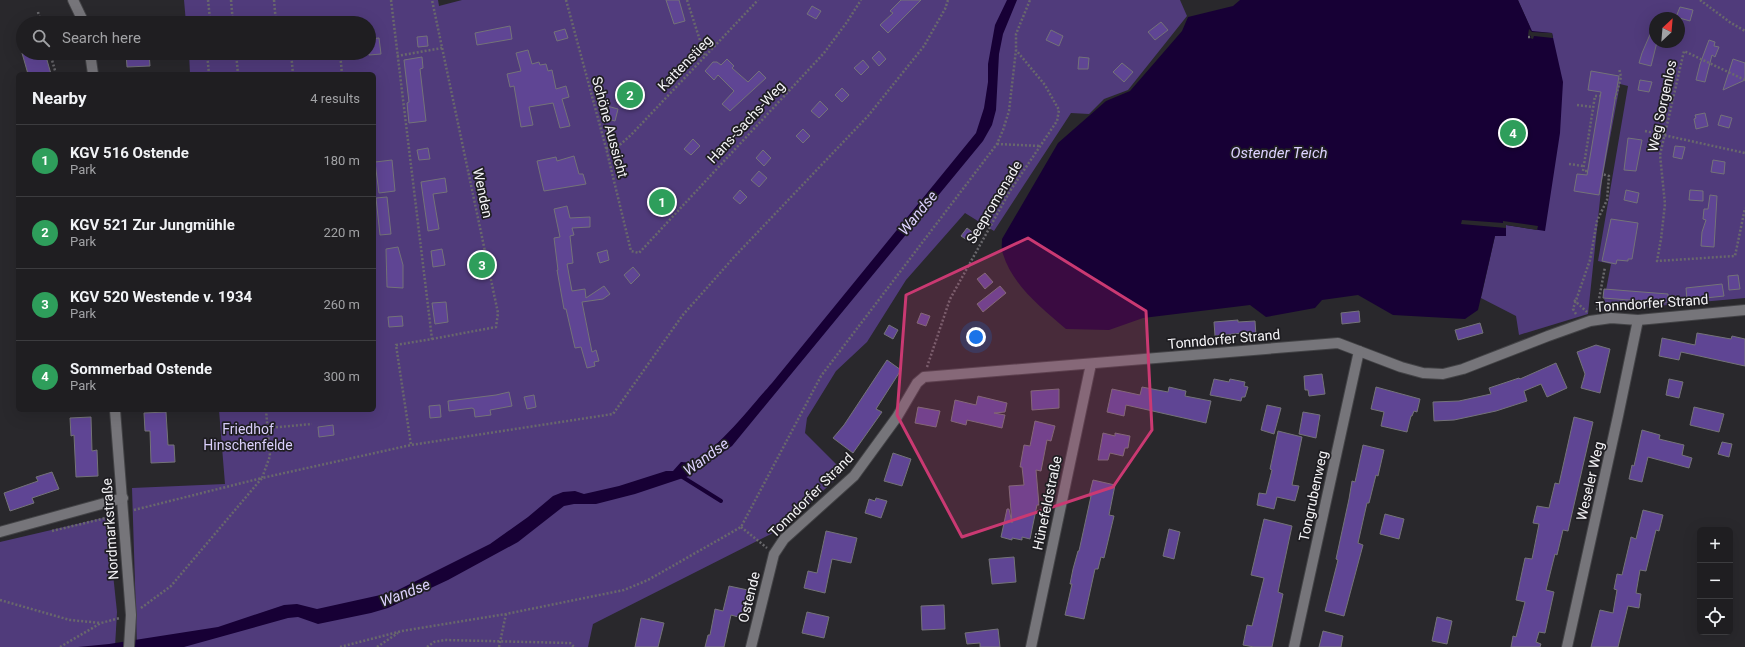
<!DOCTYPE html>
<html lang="en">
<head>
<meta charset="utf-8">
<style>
	:root { --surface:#1f1e21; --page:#2c2b2e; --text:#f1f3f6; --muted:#a1a2a5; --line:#3c3c3f; --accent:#2563eb }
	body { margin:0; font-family:Roboto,sans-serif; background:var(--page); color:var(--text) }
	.controls { position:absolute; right:12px; bottom:12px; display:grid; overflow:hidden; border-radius:6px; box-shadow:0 4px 16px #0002 }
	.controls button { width:36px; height:36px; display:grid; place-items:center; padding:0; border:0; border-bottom:1px solid var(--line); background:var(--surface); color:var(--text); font:20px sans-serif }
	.compass { position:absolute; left:1649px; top:12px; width:36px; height:36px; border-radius:50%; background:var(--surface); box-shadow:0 4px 16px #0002; rotate:26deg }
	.you { position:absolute; left:976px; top:337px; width:14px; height:14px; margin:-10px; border:3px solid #fff; border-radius:50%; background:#1a73e8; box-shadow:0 0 0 6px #1a73e833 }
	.badge { display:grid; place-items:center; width:26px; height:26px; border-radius:50%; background:var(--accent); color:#fff; font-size:13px; font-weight:700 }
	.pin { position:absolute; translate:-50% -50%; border:2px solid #fff; box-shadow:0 1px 4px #0006 }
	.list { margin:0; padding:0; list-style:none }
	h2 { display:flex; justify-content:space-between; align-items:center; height:52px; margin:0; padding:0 16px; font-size:17px }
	h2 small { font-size:13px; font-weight:400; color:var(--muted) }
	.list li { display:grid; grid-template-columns:26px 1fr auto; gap:12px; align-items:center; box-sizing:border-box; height:72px; padding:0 16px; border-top:1px solid var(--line) }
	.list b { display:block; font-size:15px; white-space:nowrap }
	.list p { margin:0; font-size:13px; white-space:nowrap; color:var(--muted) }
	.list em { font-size:13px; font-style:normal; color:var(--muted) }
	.icon { flex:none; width:22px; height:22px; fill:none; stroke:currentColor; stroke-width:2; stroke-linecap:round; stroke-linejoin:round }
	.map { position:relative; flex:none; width:1745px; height:647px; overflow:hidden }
	.search { position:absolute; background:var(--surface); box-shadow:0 4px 16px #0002; left:16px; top:16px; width:360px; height:44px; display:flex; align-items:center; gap:10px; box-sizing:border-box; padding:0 14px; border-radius:22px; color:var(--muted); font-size:15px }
	.panel { position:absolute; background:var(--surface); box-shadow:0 4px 16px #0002; left:16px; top:72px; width:360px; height:340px; border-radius:6px }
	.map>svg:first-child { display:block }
	.green { fill:#503b7b; fill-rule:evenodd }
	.water { fill:#170035 }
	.pier { fill:#29282c }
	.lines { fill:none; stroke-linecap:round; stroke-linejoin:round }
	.stream { stroke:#170035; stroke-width:4 }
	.building { fill:#5f4594; stroke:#747378 }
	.minor-casing { stroke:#434346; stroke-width:12 }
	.path { stroke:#69686c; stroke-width:2.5; stroke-dasharray:2 2; stroke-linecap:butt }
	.minor { stroke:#76757a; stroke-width:10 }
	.marked { fill:#ca3972; fill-opacity:0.2; stroke:#ca3972; stroke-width:3; stroke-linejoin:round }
	.labels { text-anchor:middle; stroke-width:3.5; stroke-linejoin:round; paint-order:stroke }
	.street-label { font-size:14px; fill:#f4f3f6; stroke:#1f1e22 }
	.park-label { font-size:14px; fill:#dbd0fc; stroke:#1f1e22 }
	.water-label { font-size:15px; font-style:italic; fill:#ddd2ff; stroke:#1f1e22 }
</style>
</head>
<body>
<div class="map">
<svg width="1745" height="647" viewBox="0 0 1745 647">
	<rect width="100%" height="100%" fill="#29282c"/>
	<g class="green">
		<polygon points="184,0 438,0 439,6 462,0 1180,0 1187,16 1128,90 1104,99 1089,114 1071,113 994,231 965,213 906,280 867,342 836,371 807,418 805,433 843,471 836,479 781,529 593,624 588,647 137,647 132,488 225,484 219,410 374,410 374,74 190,74 189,53 369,53 369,23 186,23"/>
		<path d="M1518 0H1745V298L1602 311 1611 264 1598 261 1628 86 1620 84 1602 181 1588 314 1519 335 1516 316 1481 298 1495 236 1530 27ZM1655 18H1679V42H1655Z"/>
		<polygon points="107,517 117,612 115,647 0,647 0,542"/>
	</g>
	<g class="water">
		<path d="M1007 0H1017L1003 34 999 54 996 110 992 125 983 141 732 446 689 476 635 494 596 504H574L564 506 518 542 448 580 388 608 371 613 318 624 298 617 288 618 184 647H78L109 644 218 627 284 605 297 604 317 609 394 592 490 544 528 517 553 496 563 492 575 491 584 494 619 486 666 471H673L681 462C683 462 687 463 690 462 717 452 752 405 772 383L976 133 984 108 988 82V64L995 25Z"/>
		<path d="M1240 0H1518L1532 31 1552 33 1563 82 1560 133 1545 231 1506 225V236H1495L1478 310 1465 319 1393 315 1358 295 1322 300 1315 308 1266 317 1250 305 1143 318 1109 330 1066 329C1042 308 1013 286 1003 254 1001 250 1002 243 1002 239L1058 143 1106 101 1130 91 1182 31 1188 17 1233 6Z"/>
	</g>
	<g class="pier">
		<polygon points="1529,29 1532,32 1552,33 1553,38 1534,36 1533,39 1530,38 1531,36 1528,35"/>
		<polygon points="1462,220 1503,223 1503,221 1538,226 1537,230 1506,225 1506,228 1461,224"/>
	</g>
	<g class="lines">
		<polyline class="stream" points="681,476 721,501"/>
	</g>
	<g class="building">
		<polygon points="666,0 679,0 685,21 674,24"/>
		<polygon points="901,0 921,0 888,33 880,25 893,13 890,11"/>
		<polygon points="812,6 821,11 816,19 807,14"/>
		<polygon points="1680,7 1693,10 1690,21 1676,17"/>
		<polygon points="1161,22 1168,30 1155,40 1148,32"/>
		<polygon points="1655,23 1655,42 1657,42 1651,66 1639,63 1642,53"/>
		<polygon points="510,26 512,39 477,45 475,33"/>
		<polygon points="565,29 568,38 557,41 554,32"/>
		<polygon points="1051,30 1063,36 1059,46 1046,40"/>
		<polygon points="427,36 428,46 418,47 417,37"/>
		<polygon points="379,38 381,54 369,55 369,39"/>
		<polygon points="1709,40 1715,42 1714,46 1719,47 1715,57 1712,55 1705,82 1696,80 1700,64"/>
		<polygon points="528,50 532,64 539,62 540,65 546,64 548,71 552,70 556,89 566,86 569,97 562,99 570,126 560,128 553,103 529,107 533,125 521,127 514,86 510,87 507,74 521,71 516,53"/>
		<polygon points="879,51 886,59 879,66 872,58"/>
		<polygon points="22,53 45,53 51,74 28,74"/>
		<polygon points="126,53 149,53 150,66 127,67"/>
		<polygon points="422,57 423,68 420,69 426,121 409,123 407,103 409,102 404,60"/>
		<polygon points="1079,57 1089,58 1088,69 1078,69"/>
		<polygon points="727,59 734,66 732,68 748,82 759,71 766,78 730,111 722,104 734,91 718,75 714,80 705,71 713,62 717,62 721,65"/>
		<polygon points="1733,59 1745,63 1745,80 1723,90"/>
		<polygon points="863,60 869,67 861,75 854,68"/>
		<polygon points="1122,63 1133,72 1124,82 1113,72"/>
		<polygon points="1591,71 1619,76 1599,195 1574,191 1577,174 1587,175 1601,92 1588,90"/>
		<polygon points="1640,80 1652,82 1649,92 1638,90"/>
		<polygon points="842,88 849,95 842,102 835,95"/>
		<polygon points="820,101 828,109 819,118 811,111"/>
		<polygon points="607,106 618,109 615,121 604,118"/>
		<polygon points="1705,113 1708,126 1696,129 1694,119 1696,118 1695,115"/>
		<polygon points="1721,115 1732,118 1729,128 1718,125"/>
		<polygon points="803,129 810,136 803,143 796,136"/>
		<polygon points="1628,138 1642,140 1636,171 1624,170"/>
		<polygon points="693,139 700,146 691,155 684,149"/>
		<polygon points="1675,146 1685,147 1682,159 1673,157"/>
		<polygon points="428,148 430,159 419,160 417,150"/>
		<polygon points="763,150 771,158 764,166 756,158"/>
		<polygon points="574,156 579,174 583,174 586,184 544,191 537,161 556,157 557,161"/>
		<polygon points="392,160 395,191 379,193 375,162"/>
		<polygon points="1713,160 1725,162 1724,174 1711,172"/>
		<polygon points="759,171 767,178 759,187 751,180"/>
		<polygon points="445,178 447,192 433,194 439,229 428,231 421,182"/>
		<polygon points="740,190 747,197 740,204 733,198"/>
		<polygon points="1626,190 1639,193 1637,203 1624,200"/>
		<polygon points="1690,190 1703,191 1703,201 1689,200"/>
		<polygon points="1710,195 1717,196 1714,247 1701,246 1702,232 1706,220 1703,219 1704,209 1708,209"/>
		<polygon points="387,197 391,234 380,235 376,198"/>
		<polygon points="567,206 570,218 590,217 590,227 572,228 574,235 570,236 573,263 567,264 572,291 585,289 586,298 604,286 610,294 603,299 582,302 592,352 596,350 599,361 594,362 595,366 587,368 581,347 575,348 566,309 564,309 557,270 558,270 554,238 560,237 554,209"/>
		<polygon points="1611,219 1638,223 1632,259 1628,259 1628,261 1617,260 1616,264 1602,261"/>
		<polygon points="967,228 975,234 970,242 961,236"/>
		<polygon points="398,247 403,265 403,288 387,287 386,249"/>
		<polygon points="442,249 445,265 433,267 431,251"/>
		<polygon points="607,250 609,260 600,263 597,253"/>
		<polygon points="633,267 640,275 631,284 624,275"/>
		<polygon points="985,273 993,282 985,289 977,279"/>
		<polygon points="1738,275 1740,289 1729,290 1728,276"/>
		<polygon points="1722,284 1724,296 1687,300 1686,288"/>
		<polygon points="1000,286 1006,293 983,312 977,304"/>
		<polygon points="1604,289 1668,294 1668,303 1603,298"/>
		<polygon points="446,302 448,322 435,324 432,303"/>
		<polygon points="1359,311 1360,322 1342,324 1341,313"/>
		<polygon points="921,313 930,316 926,326 917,323"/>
		<polygon points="402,316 403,326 389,327 388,317"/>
		<polygon points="1238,320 1238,322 1255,321 1256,336 1242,337 1242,333 1215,336 1214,322"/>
		<polygon points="1480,323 1483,333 1458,340 1455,330"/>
		<polygon points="889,325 898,330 893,339 884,334"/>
		<polygon points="1697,333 1731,339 1732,336 1745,339 1745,366 1681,352 1679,360 1659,356 1662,338 1695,345"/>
		<polygon points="1596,345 1610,349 1600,393 1581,388 1585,374 1577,352"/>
		<polygon points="887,360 901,370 876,409 882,412 853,453 833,438 844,425"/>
		<polygon points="1556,363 1567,388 1547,397 1541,384 1524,391 1527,401 1496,411 1454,420 1434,421 1433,402 1459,401 1491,394 1489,388 1519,378 1520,379"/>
		<polygon points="1322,374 1325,394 1309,396 1308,390 1305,390 1304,376"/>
		<polygon points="1214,379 1229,382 1230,379 1245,382 1244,386 1248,387 1245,397 1242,397 1241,401 1210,395"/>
		<polygon points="1669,379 1683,382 1679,398 1666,395"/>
		<polygon points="1142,387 1168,392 1169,387 1186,391 1185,396 1211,401 1206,423 1126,405 1124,416 1107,412 1112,389 1140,395"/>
		<polygon points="1376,387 1420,399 1417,412 1414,411 1412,416 1411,416 1407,432 1381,426 1384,412 1371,409"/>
		<polygon points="1059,389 1059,408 1032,410 1031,391"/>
		<polygon points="509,392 512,406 490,410 491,415 475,417 474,409 472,408 449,411 448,401 496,395"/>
		<polygon points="534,395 536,407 527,409 524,397"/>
		<polygon points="978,396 1007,403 1005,412 994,413 1005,415 1002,428 967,420 966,425 951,421 955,400 976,405"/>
		<polygon points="440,405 441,417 430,418 429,406"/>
		<polygon points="1267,405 1281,408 1274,434 1261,430"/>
		<polygon points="918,407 940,411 936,427 915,423"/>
		<polygon points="1694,407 1724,414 1719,432 1690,425"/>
		<polygon points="166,412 168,445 174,445 175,462 151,463 150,431 145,431 144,413"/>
		<polygon points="1303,412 1320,415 1316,438 1299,434"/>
		<polygon points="91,417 92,451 97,450 98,476 76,477 74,435 71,436 70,418"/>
		<polygon points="1574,417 1593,422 1568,531 1563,530 1557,555 1555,554 1546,590 1554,592 1545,633 1539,632 1536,642 1541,644 1540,647 1511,647 1513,636 1516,637 1525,602 1516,600 1525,558 1532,559 1539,524 1533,523 1537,506 1549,508 1555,483 1559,484"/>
		<polygon points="1035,421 1055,426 1051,441 1047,440 1041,471 1036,470 1039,505 1037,505 1030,539 1022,537 1022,540 1012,538 1012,540 1001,537 1007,509 1009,509 1012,523 1009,486 1024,485 1022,467 1020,467 1024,445 1030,446"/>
		<polygon points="333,425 334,435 319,437 318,427"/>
		<polygon points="1642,430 1660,435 1659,439 1684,445 1682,455 1692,458 1689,468 1648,457 1642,482 1629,479 1632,465 1634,466"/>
		<polygon points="1278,431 1302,437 1292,485 1299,486 1295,501 1277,497 1274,509 1257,505 1259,493 1266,494 1272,470 1270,469"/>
		<polygon points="1103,433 1115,436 1115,433 1130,436 1128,448 1125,448 1123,456 1110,453 1108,460 1098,460"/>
		<polygon points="1722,442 1732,444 1729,457 1718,454"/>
		<polygon points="1363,445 1384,450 1378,476 1376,475 1369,503 1367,503 1358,543 1363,545 1344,616 1325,611 1338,560 1336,559 1349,499 1352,481 1355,482"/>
		<polygon points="893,453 911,459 902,486 884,481"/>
		<polygon points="52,472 59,489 32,498 34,503 10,511 4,493 38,481 36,477"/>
		<polygon points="1093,480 1115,485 1109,515 1114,516 1104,558 1101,557 1098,569 1095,569 1084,619 1065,615 1072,584 1070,584 1073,569 1078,551 1079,551 1091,496 1089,496"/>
		<polygon points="876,498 887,501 881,518 865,513 869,499 875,501"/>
		<polygon points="1643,510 1663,515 1659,531 1656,530 1646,571 1640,570 1636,593 1641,594 1639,608 1628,606 1618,647 1591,647 1600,610 1613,613 1617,590 1614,589 1617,574 1622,575 1631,537 1636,539"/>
		<polygon points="1385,514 1404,519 1399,539 1380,534"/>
		<polygon points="1264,519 1292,526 1278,592 1283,594 1272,647 1254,647 1243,645 1247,625 1252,626 1264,578 1251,575"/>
		<polygon points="1169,529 1180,532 1174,559 1163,556"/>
		<polygon points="826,531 857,538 851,563 832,559 825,593 804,588 808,571 817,573"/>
		<polygon points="1014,557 1016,582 992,584 989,559"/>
		<polygon points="729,586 748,590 742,618 731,615 724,647 705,647 708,635 710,635 715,609 723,611"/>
		<polygon points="944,605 945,629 922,630 921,606"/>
		<polygon points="807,612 829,617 824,638 802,633"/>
		<polygon points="1437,617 1452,621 1447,644 1432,641"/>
		<polygon points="641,618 664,623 658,647 635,647"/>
		<polygon points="998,629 1000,647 980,647 980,643 967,644 965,633"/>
		<polygon points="1323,631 1343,636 1341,647 1319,647"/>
	</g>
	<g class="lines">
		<g class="minor-casing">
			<g id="minor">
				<polyline points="73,0 84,23"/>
				<polyline points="90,53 93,74"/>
				<polyline points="115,410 131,615 129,647"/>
				<polyline points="0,532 123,498"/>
				<polyline points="751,647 774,554 784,539 854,476 897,417 917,383 924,377 1338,343 1401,367 1423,373 1443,374 1463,369 1548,336 1590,321 1611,318 1638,320 1745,310"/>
				<polyline points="1031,647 1091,364"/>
				<polyline points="1294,647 1359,351"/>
				<polyline points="1567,647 1618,416 1638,320"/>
			</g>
		</g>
		<g class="path">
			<polyline points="208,0 210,19"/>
			<polyline points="231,0 233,23"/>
			<polyline points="274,0 276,23"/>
			<polyline points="391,0 432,339 396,345 411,445"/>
			<polyline points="566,0 606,148 631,251 639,253 824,53 847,22 861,0"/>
			<polyline points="687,0 705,56"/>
			<polyline points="1700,0 1731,23 1745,31"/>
			<polyline points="38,12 41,23"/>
			<polyline points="204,23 204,19 233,17"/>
			<polyline points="1528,37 1532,37"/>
			<polyline points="50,53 56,74"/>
			<polyline points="207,53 209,74"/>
			<polyline points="236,53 238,74"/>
			<polyline points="291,53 293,74"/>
			<polyline points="340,53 342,74"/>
			<polyline points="397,56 442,48"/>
			<polyline points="1745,80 1684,51 1660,155 1665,204 1661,239 1657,261 1735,256 1745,208"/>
			<polyline points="1615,99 1621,77 1619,68"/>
			<polyline points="1577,105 1593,107"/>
			<polyline points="1645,131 1745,153"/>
			<polyline points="997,144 1040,146"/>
			<polyline points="606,148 614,150 631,135 758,0"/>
			<polyline points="1569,164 1583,166"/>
			<polyline points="1587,171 1583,171 1595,96 1600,96"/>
			<polyline points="1574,300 1587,312"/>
			<polyline points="1597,310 1605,267"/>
			<polyline points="1576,314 1573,309 1590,260 1597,221 1607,200 1609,176 1602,174"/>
			<polyline points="432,339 496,327 498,313 432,0"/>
			<polyline points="374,350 378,350"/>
			<polyline points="927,367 950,299 1010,191 1057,121 1059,110 1045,85 1016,50"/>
			<polyline points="268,428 312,424"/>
			<polyline points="134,510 262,478 270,456 266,410"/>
			<polyline points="741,527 767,548"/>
			<polyline points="52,531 114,516"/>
			<polyline points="0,600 70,620 101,623"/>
			<polyline points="141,608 171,586 262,478 411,445 613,414 682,316 735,256 868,116 924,46 945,9 948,0"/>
			<polyline points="60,647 101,623 120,618"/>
			<polyline points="340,647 402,631 506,614 624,590 648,580 741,527 821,376 997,144 1003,130 1009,111 1016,50 1016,34 1030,0"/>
			<polyline points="377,647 398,633"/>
			<polyline points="427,647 434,642 445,640 570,643 574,647"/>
			<polyline points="499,647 506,614"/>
		</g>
		<use href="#minor" class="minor"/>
	</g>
	<path class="marked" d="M1028 238 1146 311 1152 430 1113 487 962 537 897 415 906 295Z"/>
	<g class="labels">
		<g class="street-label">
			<text transform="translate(685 63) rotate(-46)" y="5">Kattenstieg</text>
			<text transform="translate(1662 106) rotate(-78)" y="5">Weg Sorgenlos</text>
			<text transform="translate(746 122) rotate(-47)" y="5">Hans-Sachs-Weg</text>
			<text transform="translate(610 127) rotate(75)" y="5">Schöne Aussicht</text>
			<text transform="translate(483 193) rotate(78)" y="5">Wenden</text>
			<text transform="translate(994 202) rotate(-59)" y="5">Seepromenade</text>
			<text transform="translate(1652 303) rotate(-4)" y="5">Tonndorfer Strand</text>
			<text transform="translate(1224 339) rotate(-5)" y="5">Tonndorfer Strand</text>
			<text transform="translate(1590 481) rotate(-77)" y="5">Weseler Weg</text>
			<text transform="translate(811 495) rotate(-45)" y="5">Tonndorfer Strand</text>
			<text transform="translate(1313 496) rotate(-78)" y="5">Tongrubenweg</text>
			<text transform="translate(1047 503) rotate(-78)" y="5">Hünefeldstraße</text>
			<text transform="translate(110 529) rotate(-94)" y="5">Nordmarkstraße</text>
			<text transform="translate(749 597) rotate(-76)" y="5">Ostende</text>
		</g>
		<g class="park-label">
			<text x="248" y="434">Friedhof<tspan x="248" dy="16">Hinschenfelde</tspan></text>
		</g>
		<g class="water-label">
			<text x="1279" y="158">Ostender Teich</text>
			<text transform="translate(918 213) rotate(-51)" y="5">Wandse</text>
			<text transform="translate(706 457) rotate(-36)" y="5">Wandse</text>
			<text transform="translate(405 593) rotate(-21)" y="5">Wandse</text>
		</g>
	</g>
</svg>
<div class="controls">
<button>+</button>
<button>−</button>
<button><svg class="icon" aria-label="locate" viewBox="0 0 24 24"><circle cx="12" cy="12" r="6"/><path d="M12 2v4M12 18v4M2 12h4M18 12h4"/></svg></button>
</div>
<svg class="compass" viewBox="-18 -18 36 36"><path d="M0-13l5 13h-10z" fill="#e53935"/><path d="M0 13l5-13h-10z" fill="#a1a2a5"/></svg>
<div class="you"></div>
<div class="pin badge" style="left:662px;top:202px;background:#2e9e5b">1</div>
<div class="pin badge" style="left:630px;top:95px;background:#2e9e5b">2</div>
<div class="pin badge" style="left:482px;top:265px;background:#2e9e5b">3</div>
<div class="pin badge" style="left:1513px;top:133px;background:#2e9e5b">4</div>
<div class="search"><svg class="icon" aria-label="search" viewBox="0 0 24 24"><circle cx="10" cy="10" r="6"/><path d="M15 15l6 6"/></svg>Search here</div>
<section class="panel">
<h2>Nearby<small>4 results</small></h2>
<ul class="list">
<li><span class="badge" style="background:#2e9e5b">1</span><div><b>KGV 516 Ostende</b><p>Park</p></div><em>180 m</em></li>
<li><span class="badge" style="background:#2e9e5b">2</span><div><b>KGV 521 Zur Jungmühle</b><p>Park</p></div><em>220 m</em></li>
<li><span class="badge" style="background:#2e9e5b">3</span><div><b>KGV 520 Westende v. 1934</b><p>Park</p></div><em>260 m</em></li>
<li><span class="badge" style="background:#2e9e5b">4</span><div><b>Sommerbad Ostende</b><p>Park</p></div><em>300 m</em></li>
</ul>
</section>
</div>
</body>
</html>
